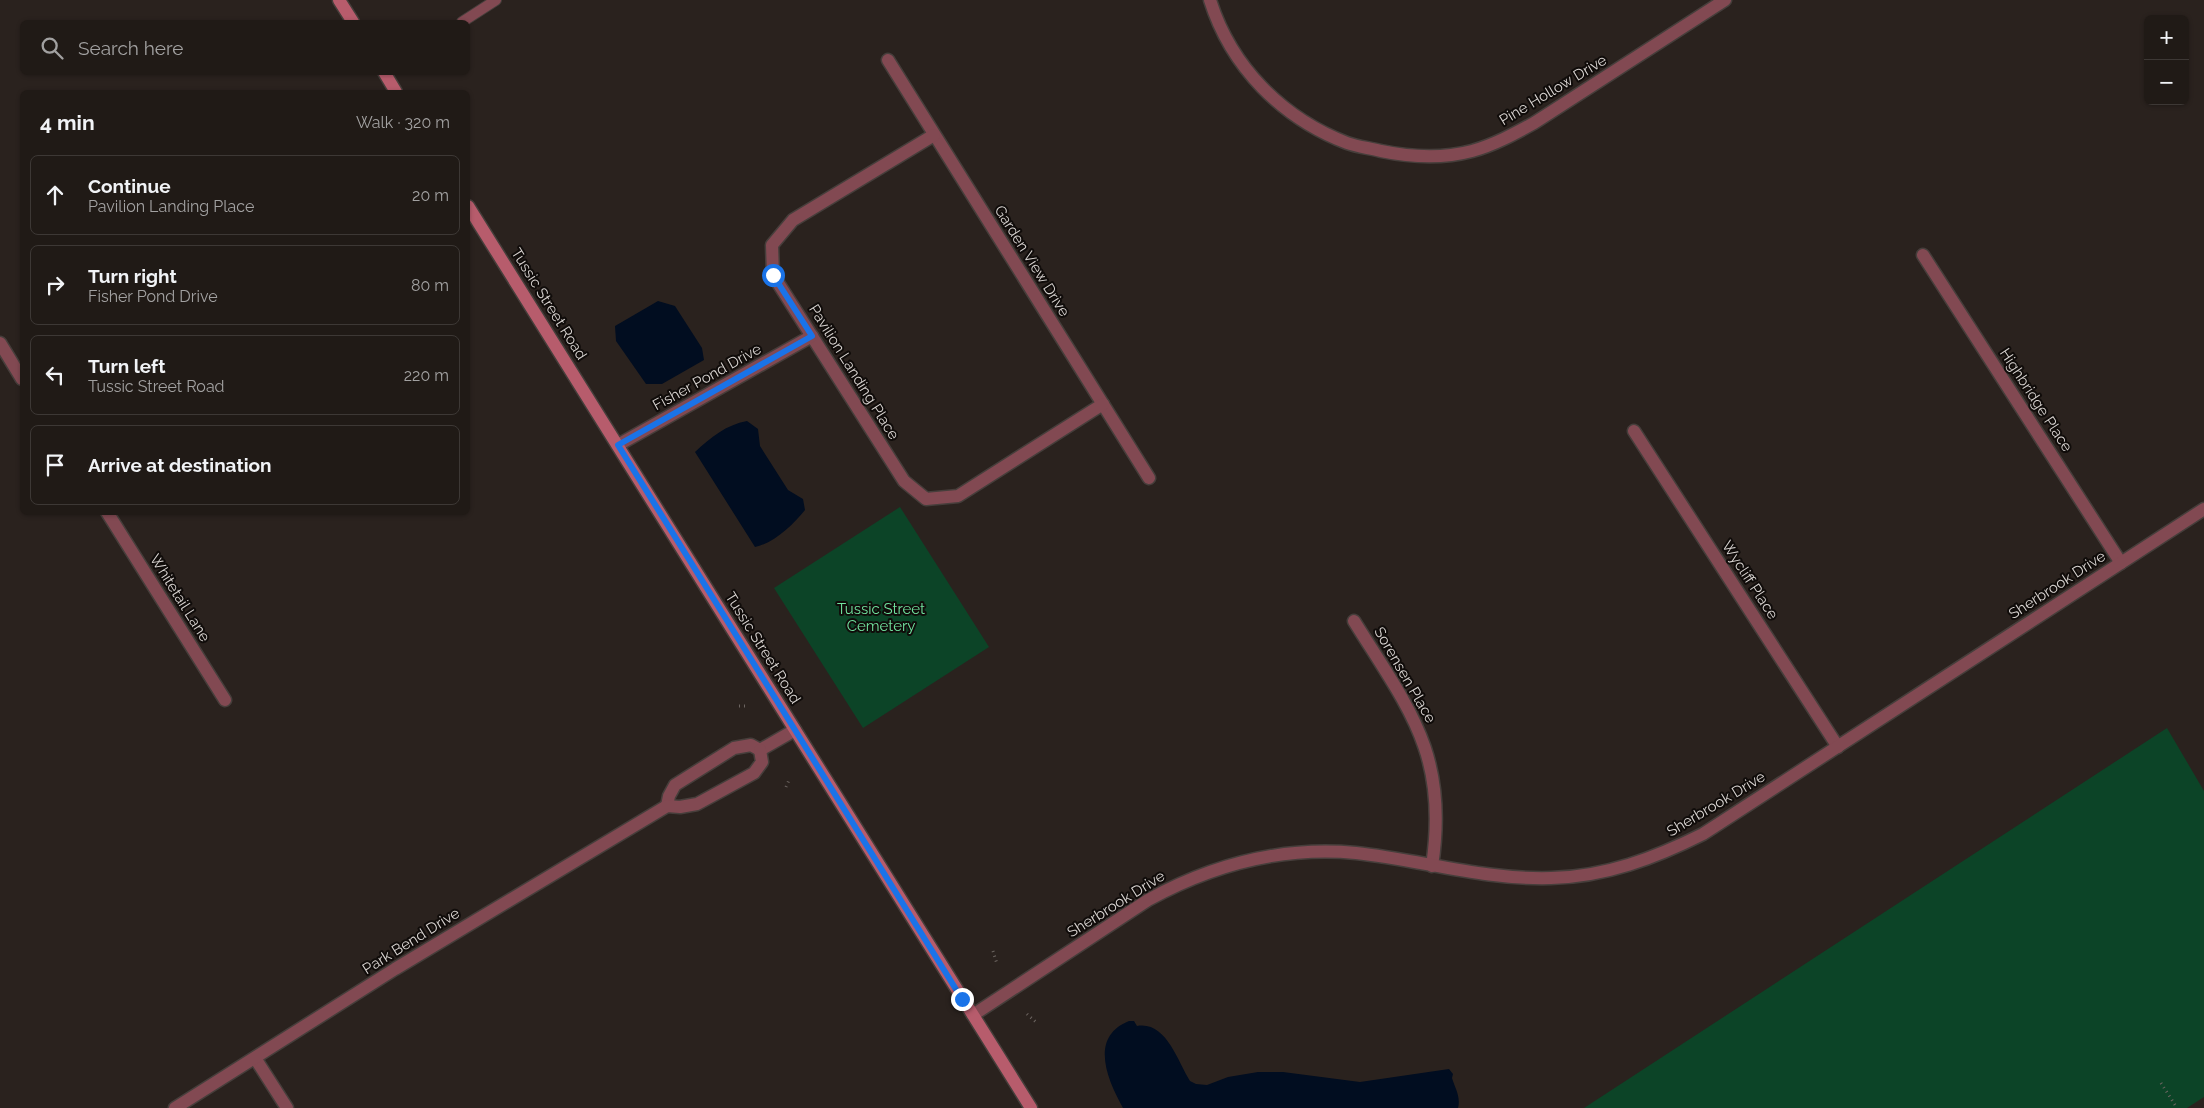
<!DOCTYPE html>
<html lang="en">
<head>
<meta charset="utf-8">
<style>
	:root { --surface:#201a16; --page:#2d2723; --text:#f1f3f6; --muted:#a2a1a1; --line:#3d3835 }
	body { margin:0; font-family:Raleway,sans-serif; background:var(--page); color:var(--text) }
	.controls { position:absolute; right:15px; top:15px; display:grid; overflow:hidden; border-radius:8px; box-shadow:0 1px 4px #0004 }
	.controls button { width:45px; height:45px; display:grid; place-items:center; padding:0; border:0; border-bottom:1px solid var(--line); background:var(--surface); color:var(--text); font:25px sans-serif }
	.stop { position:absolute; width:15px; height:15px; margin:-11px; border:4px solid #1a73e8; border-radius:50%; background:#fff }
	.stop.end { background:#1a73e8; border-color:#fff; box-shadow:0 1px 5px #0008 }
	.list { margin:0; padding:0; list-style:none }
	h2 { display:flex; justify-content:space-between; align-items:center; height:65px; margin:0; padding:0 20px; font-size:21px }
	h2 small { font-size:16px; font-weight:400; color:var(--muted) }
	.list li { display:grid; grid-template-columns:32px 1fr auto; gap:15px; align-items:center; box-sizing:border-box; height:80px; margin:0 10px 10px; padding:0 10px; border:1px solid var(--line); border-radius:8px }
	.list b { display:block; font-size:19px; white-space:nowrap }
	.list p { margin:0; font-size:16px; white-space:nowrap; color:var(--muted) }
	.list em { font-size:16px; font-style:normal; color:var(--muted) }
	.icon { flex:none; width:28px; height:28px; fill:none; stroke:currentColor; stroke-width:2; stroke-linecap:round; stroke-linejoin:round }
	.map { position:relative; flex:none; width:2204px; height:1108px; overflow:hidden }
	.search { position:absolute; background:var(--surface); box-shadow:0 1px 4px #0004; left:20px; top:20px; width:450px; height:55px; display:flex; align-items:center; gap:12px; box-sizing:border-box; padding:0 18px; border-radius:8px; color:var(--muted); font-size:19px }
	.panel { position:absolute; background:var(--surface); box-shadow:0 1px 4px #0004; left:20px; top:90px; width:450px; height:425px; border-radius:8px }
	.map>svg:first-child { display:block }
	.green { fill:#0c4427 }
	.water { fill:#010d20 }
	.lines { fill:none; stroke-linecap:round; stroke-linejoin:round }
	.lane-casing { stroke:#463e3b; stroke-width:12 }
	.street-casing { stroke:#463e3b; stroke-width:15 }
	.secondary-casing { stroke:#463e3b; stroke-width:15 }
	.path { stroke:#6c6561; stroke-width:3; stroke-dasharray:1 4; stroke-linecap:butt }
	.lane { stroke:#824952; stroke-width:10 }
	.street { stroke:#824952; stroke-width:12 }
	.secondary { stroke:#b75c6c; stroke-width:12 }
	.route { stroke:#1a73e8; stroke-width:6 }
	.labels { text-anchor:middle; stroke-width:4; stroke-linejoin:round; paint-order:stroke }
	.street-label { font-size:15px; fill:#d9d4d1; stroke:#100c0a }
	.park-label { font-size:15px; fill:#71e39f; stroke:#100c0a }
</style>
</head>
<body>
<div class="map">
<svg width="2204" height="1108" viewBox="0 0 2204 1108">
	<rect width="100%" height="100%" fill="#2a221e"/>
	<g class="green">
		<polygon points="900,507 989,647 863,728 774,588"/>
		<polygon points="2167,728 2204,791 2204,1097 2187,1108 1584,1108"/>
	</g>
	<g class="water">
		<polygon points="658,301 675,306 702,348 704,360 662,384 646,384 616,341 615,326"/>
		<path d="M747 421 758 429 760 446 788 490 803 499 805 510C793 525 774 543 755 547L695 452C711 437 726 425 747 421Z"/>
		<path d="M1129 1021H1134L1137 1026C1166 1021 1177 1060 1190 1081L1196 1084 1207 1085 1228 1077 1258 1072H1283L1360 1082 1449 1069 1453 1074 1452 1078C1455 1088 1461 1097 1458 1108H1123C1107 1079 1089 1037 1129 1021Z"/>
	</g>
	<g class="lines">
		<g class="lane-casing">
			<polyline id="lane" points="462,22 496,0"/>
		</g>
		<g class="street-casing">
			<g id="street">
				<path d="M1210 0C1231 67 1282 118 1347 143 1358 147 1370 148 1381 151 1410 157 1442 159 1472 151 1494 145 1514 134 1534 123L1725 0"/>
				<polyline points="888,60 1149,478"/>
				<polyline points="934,135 793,220 772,245 773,275 904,481 926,499 958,496 1103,404"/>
				<polyline points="1923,255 2121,563"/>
				<polyline points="0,343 22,379"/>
				<polyline points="1634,431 1838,747"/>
				<polyline points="618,445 812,336"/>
				<polyline points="107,512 225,700"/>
				<path d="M1354 621C1409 709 1449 755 1432 866"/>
				<polyline points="760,750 795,730"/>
				<polyline points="667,806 669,796 675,785 734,748 751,745 760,750"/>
				<path d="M973 1015 1148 900C1212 865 1282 846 1356 853 1421 860 1485 880 1551 878 1605 877 1655 858 1703 834L2204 509"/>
				<polyline points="255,1058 287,1108"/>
				<polyline points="175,1108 395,969 667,806 680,807 697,804 754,773 762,762 760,750"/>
			</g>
		</g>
		<g class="secondary-casing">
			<g id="secondary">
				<polyline points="339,0 353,22"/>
				<polyline points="384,72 396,92"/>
				<polyline points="468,206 1031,1108"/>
			</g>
		</g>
		<g class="path">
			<polyline points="739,706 745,706"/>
			<polyline points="786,787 789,780"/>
			<polyline points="993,951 997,964"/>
			<polyline points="1027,1014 1038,1024"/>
			<polyline points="2161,1083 2177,1108"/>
		</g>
		<use href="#lane" class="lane"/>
		<use href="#street" class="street"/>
		<use href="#secondary" class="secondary"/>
	</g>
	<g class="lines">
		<polyline class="route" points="773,275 812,336 618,445 962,999"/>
	</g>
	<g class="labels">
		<g class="street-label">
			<text transform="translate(1553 90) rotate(-31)" y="5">Pine Hollow Drive</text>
			<text transform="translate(1032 261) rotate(58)" y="5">Garden View Drive</text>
			<text transform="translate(549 304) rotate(58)" y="5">Tussic Street Road</text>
			<text transform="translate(854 372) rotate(58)" y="5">Pavilion Landing Place</text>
			<text transform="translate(707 377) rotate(-29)" y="5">Fisher Pond Drive</text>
			<text transform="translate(2036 400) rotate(57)" y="5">Highbridge Place</text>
			<text transform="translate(1750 580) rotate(57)" y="5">Wycliff Place</text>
			<text transform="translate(2057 585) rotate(-33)" y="5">Sherbrook Drive</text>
			<text transform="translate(180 598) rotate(58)" y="5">Whitetail Lane</text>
			<text transform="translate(763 648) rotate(58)" y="5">Tussic Street Road</text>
			<text transform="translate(1405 675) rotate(60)" y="5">Sorensen Place</text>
			<text transform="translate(1716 804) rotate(-31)" y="5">Sherbrook Drive</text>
			<text transform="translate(1116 904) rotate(-32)" y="5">Sherbrook Drive</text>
			<text transform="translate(411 941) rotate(-32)" y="5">Park Bend Drive</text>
		</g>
		<g class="park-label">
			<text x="881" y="614">Tussic Street<tspan x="881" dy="17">Cemetery</tspan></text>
		</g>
	</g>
</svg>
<div class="controls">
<button>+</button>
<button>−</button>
</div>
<div class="stop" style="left:773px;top:275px"></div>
<div class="stop end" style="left:962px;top:999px"></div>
<div class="search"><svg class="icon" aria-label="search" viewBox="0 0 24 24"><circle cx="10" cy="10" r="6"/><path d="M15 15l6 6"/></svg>Search here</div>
<section class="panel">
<h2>4 min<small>Walk · 320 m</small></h2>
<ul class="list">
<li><svg class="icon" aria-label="ahead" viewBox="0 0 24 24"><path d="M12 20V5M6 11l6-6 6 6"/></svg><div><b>Continue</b><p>Pavilion Landing Place</p></div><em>20 m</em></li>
<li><svg class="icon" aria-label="right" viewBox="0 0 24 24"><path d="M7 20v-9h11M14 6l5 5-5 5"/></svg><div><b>Turn right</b><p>Fisher Pond Drive</p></div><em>80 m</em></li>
<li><svg class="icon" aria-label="left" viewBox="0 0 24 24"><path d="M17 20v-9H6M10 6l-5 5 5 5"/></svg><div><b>Turn left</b><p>Tussic Street Road</p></div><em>220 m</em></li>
<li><svg class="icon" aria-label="arrive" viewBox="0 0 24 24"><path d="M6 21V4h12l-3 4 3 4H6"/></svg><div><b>Arrive at destination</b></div></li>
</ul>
</section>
</div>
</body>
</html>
